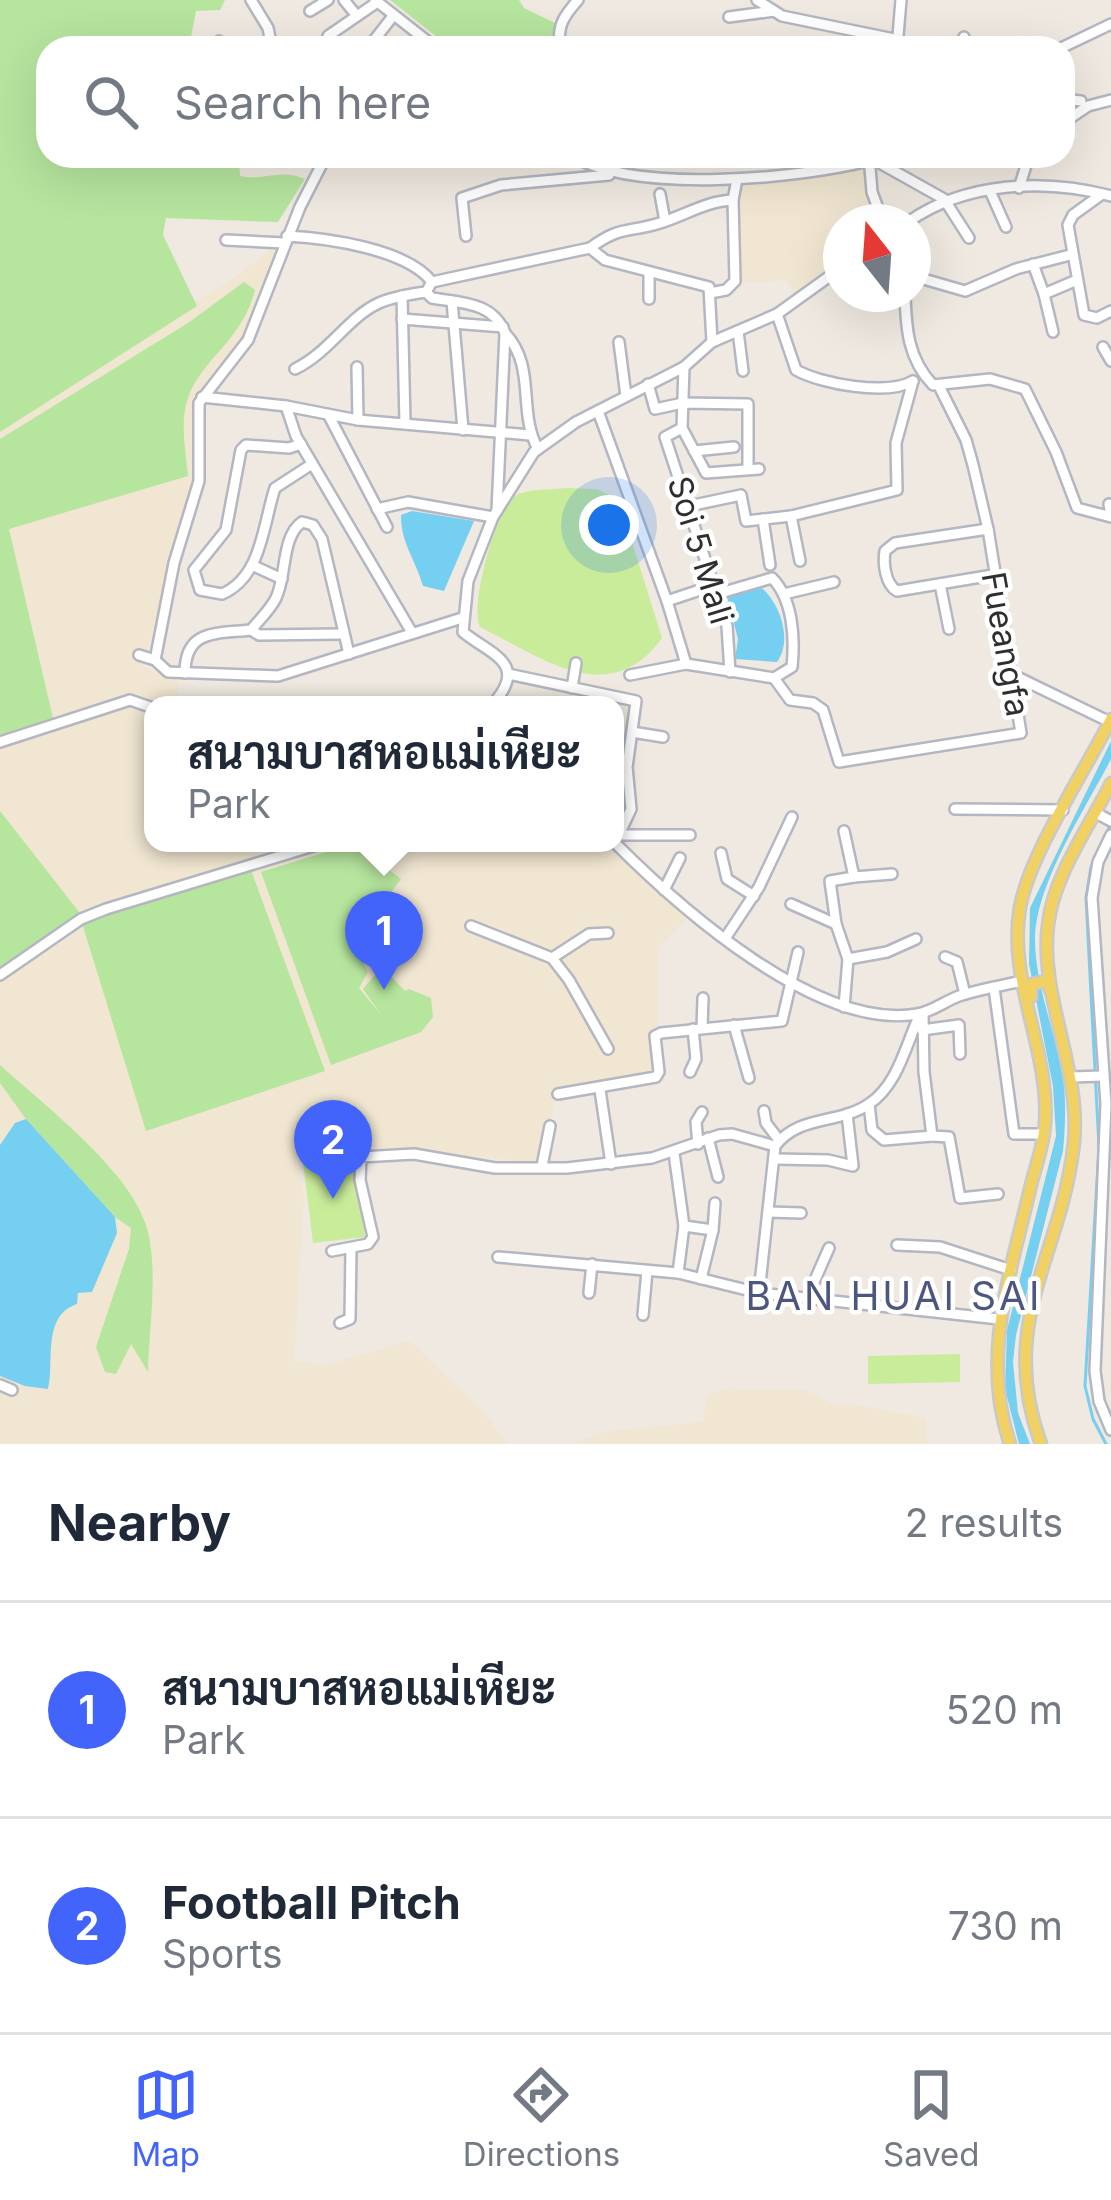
<!DOCTYPE html>
<html lang="en">
<head>
<meta charset="utf-8">
<style>
	:root { --surface:#fff; --page:#f6f6f7; --text:#1f2937; --muted:#747a83; --line:#e0e1e3; --accent:#4264fb }
	body { margin:0; font-family:Inter,Sarabun,sans-serif; background:var(--page); color:var(--text) }
	.compass { position:absolute; left:823px; top:204px; width:108px; height:108px; border-radius:50%; background:var(--surface); box-shadow:0 12px 48px #0002; rotate:343deg }
	.you { position:absolute; left:609px; top:525px; width:42px; height:42px; margin:-30px; border:9px solid #fff; border-radius:50%; background:#1a73e8; box-shadow:0 0 0 18px #1a73e833 }
	.badge { display:grid; place-items:center; width:78px; height:78px; border-radius:50%; background:var(--accent); color:#fff; font-size:39px; font-weight:700 }
	.pin { position:absolute; translate:-50% -99px; filter:drop-shadow(0 3px 6px #0008) }
	.pin::after { content:''; position:absolute; top:63px; width:42px; height:36px; background:inherit; clip-path:polygon(0 0,100% 0,50% 100%) }
	.popup { position:absolute; left:144px; top:696px; width:480px; height:156px; box-sizing:border-box; display:grid; place-content:center; border-radius:24px; background:var(--surface); filter:drop-shadow(0 3px 9px #0005); font-size:39px; white-space:nowrap; color:var(--muted) }
	.popup b { font-size:45px; color:var(--text) }
	.popup::after { content:''; position:absolute; left:50%; top:100%; margin-left:-24px; border:24px solid transparent; border-top-color:var(--surface) }
	.list { margin:0; padding:0; list-style:none }
	h2 { display:flex; justify-content:space-between; align-items:center; height:156px; margin:0; padding:0 48px; font-size:51px }
	h2 small { font-size:39px; font-weight:400; color:var(--muted) }
	.list li { display:grid; grid-template-columns:78px 1fr auto; gap:36px; align-items:center; box-sizing:border-box; height:216px; padding:0 48px; border-top:3px solid var(--line) }
	.list b { display:block; font-size:45px; white-space:nowrap }
	.list p { margin:0; font-size:39px; white-space:nowrap; color:var(--muted) }
	.list em { font-size:39px; font-style:normal; color:var(--muted) }
	.icon { flex:none; width:66px; height:66px; fill:none; stroke:currentColor; stroke-width:2; stroke-linecap:round; stroke-linejoin:round }
	.map { position:relative; flex:none; width:1111px; height:1444px; overflow:hidden }
	.search { position:absolute; background:var(--surface); box-shadow:0 12px 48px #0002; left:36px; right:36px; top:36px; height:132px; display:flex; align-items:center; gap:30px; box-sizing:border-box; padding:0 42px; border-radius:36px; color:var(--muted); font-size:45px }
	.sheet { height:588px; background:var(--surface) }
	nav { display:flex; justify-content:space-around; align-items:center; box-sizing:border-box; height:168px; border-top:3px solid var(--line); background:var(--surface); font-size:33px; color:var(--muted) }
	nav a { display:grid; justify-items:center; gap:6px }
	nav .on { color:var(--accent) }
	.map>svg:first-child { display:block }
	.education { fill:#f0e6d1 }
	.green { fill:#b6e59e }
	.pitch { fill:#c9ec9a }
	.water { fill:#75cff0 }
	.lines { fill:none; stroke-linecap:round; stroke-linejoin:round }
	.stream { stroke:#75cff0; stroke-width:3 }
	.minor-casing { stroke:#b4b7c1; stroke-width:14 }
	.major-casing { stroke:#c9c9c9; stroke-width:15 }
	.minor { stroke:#fff; stroke-width:9 }
	.major { stroke:#f2d163; stroke-width:10 }
	.labels { text-anchor:middle; stroke-width:9; stroke-linejoin:round; paint-order:stroke }
	.street-label { font-size:33px; fill:#2e2e2e; stroke:#fff }
	.quarter-label { font-size:39px; letter-spacing:3px; fill:#4d5680; stroke:#fff }
</style>
</head>
<body>
<div class="map">
<svg width="1111" height="1444" viewBox="0 0 1111 1444">
	<rect width="100%" height="100%" fill="#efe9e1"/>
	<g class="education">
		<polygon points="864,165 868,190 879,222 841,222 841,264 796,295 787,280 740,283 737,182"/>
		<polygon points="280,243 244,339 197,396 192,417 199,477 142,666 179,681 175,705 153,705 153,843 608,843 651,886 689,915 659,947 658,1026 651,1034 655,1072 556,1089 545,1163 358,1146 295,1159 304,1193 294,1361 326,1365 409,1341 477,1405 508,1444 0,1444 0,419 230,281"/>
		<polygon points="724,1389 807,1390 834,1405 856,1405 925,1418 928,1444 574,1444 603,1432 703,1422 707,1395"/>
	</g>
	<g class="green">
		<path d="M0 0H225L220 10 196 11 189 48H48V156H246L239 160 240 176C263 181 282 168 305 179L278 222 166 218 163 235 197 306 0 432Z"/>
		<polygon points="390,0 519,0 524,8 555,23 558,48 451,48"/>
		<path d="M244 282 255 290C242 342 199 360 187 401 180 424 186 453 188 476L9 529 53 718 0 736V439L188 323Z"/>
		<polygon points="0,811 83,917 0,970"/>
		<polygon points="355,843 401,879 353,942 368,972 359,988 382,1016 363,989 382,967 405,991 409,989 431,998 433,1017 421,1032 331,1065 261,872"/>
		<polygon points="251,870 325,1071 146,1131 82,923"/>
		<path d="M0 1065C44 1105 135 1174 148 1232 158 1275 149 1328 148 1372L131 1344 116 1374 105 1372 96 1347 129 1249 131 1228 115 1217 26 1119 0 1083Z"/>
	</g>
	<g class="pitch">
		<path d="M567 488 597 489 619 500 662 638C610 711 541 657 480 627 469 607 495 516 511 499 522 488 551 490 567 488Z"/>
		<polygon points="351,1151 365,1237 313,1243 303,1162"/>
		<polygon points="960,1354 960,1382 868,1384 868,1356"/>
	</g>
	<g class="water">
		<path d="M412 511 474 521 444 591 423 586C415 558 401 544 401 515Z"/>
		<path d="M762 588C780 604 793 640 777 662L735 659 738 639 727 596Z"/>
		<path d="M1111 741V759C1086 808 1036 883 1035 939 1035 988 1058 1037 1064 1086 1066 1107 1065 1130 1063 1151L1016 1335 1013 1362 1018 1413 1030 1444H1019L1005 1389 1007 1330 1056 1136 1053 1086 1029 964 1030 908Z"/>
		<path d="M26 1119 115 1217 117 1233 92 1292 78 1293 77 1304C41 1316 55 1363 48 1389L25 1386 0 1376V1145L15 1123Z"/>
	</g>
	<g class="lines">
		<polyline class="stream" points="1106,1444 1093,1419 1085,1386 1099,1147 1086,898 1091,867 1110,826"/>
		<g class="minor-casing">
			<g id="minor">
				<polyline points="251,0 268,28 272,48"/>
				<polyline points="344,0 357,16"/>
				<polyline points="375,0 436,48"/>
				<polyline points="757,0 782,16 899,40"/>
				<polyline points="310,11 328,0"/>
				<polyline points="729,17 774,11"/>
				<polyline points="328,36 376,3"/>
				<polyline points="217,48 219,41"/>
				<polyline points="368,48 393,16"/>
				<path d="M560 48C557 25 564 16 578 0"/>
				<polyline points="897,48 901,0"/>
				<polyline points="960,48 964,37"/>
				<polyline points="1061,48 1111,24"/>
				<polyline points="1063,99 1081,101"/>
				<polyline points="1063,123 1088,106 1111,100"/>
				<path d="M573 156C635 194 797 179 868 161"/>
				<polyline points="869,156 872,192 883,222"/>
				<polyline points="869,157 944,199 969,238"/>
				<polyline points="1019,188 1029,156"/>
				<polyline points="990,191 1006,227"/>
				<polyline points="660,194 665,221"/>
				<polyline points="1102,194 1073,215 1068,225 1084,315 1097,318 1111,311"/>
				<path d="M908 222C965 182 1044 178 1111 196"/>
				<path d="M287 236C327 238 407 249 432 282"/>
				<polyline points="466,236 462,198 501,185 609,175"/>
				<polyline points="226,240 284,243"/>
				<polyline points="590,248 605,260 709,287 712,342"/>
				<polyline points="1033,264 1044,294 1077,280"/>
				<polyline points="913,276 965,291 1016,269 1070,255"/>
				<path d="M426 292 432 298C462 303 493 302 505 333L497 511"/>
				<polyline points="710,293 726,290 735,281 733,200 737,179"/>
				<path d="M905 294C906 329 908 359 933 385L990 379 1025 389 1056 452 1077 508 1111 517 1109 504"/>
				<polyline points="1044,294 1053,332"/>
				<polyline points="402,296 405,423"/>
				<polyline points="649,299 649,272"/>
				<polyline points="452,301 463,430"/>
				<path d="M777 314 796 370C821 384 887 396 913 381"/>
				<polyline points="402,319 503,327"/>
				<polyline points="738,331 743,371"/>
				<path d="M505 333C537 367 517 411 538 449"/>
				<polyline points="619,342 626,396"/>
				<polyline points="1103,347 1111,361"/>
				<polyline points="357,367 358,420"/>
				<polyline points="684,367 682,428 665,437 727,626 730,672"/>
				<path d="M295 369C330 352 348 317 379 303 393 297 411 294 426 292L432 282 590 248C621 225 629 233 660 223 686 215 706 201 733 200"/>
				<polyline points="648,384 655,409 683,403 748,404 748,469"/>
				<polyline points="202,397 286,406 358,420 530,435"/>
				<polyline points="286,406 296,436 411,631"/>
				<polyline points="598,411 667,601 686,664"/>
				<polyline points="329,416 387,527"/>
				<polyline points="682,428 706,473 759,469"/>
				<path d="M301 444 289 448 246 445 241 450 226 530 194 570 200 590 222 594C262 577 263 524 275 488L312 464"/>
				<polyline points="694,451 734,447"/>
				<polyline points="689,506 741,495 746,521 791,516 897,490 896,443 913,381"/>
				<polyline points="377,509 408,502 493,517"/>
				<polyline points="791,516 800,561"/>
				<polyline points="763,519 770,565"/>
				<path d="M988 529 895 543 885 551C883 563 885 584 897 591L993 575"/>
				<polyline points="252,565 282,579"/>
				<polyline points="940,584 949,629"/>
				<polyline points="784,594 834,582"/>
				<polyline points="667,601 715,585"/>
				<polyline points="251,630 259,635 342,634"/>
				<polyline points="139,655 155,660 168,672 278,676 462,618"/>
				<polyline points="155,660 174,563 199,481 199,403 248,340 300,207 326,156"/>
				<path d="M185 673C185 629 216 634 251 630 260 619 270 610 276 598 287 575 281 537 302 522L313 525 322 539 349 654"/>
				<polyline points="1009,673 1110,722"/>
				<polyline points="508,674 636,701 627,767 631,809 615,843"/>
				<path d="M630 675 686 664 774 678 792 667C795 638 793 599 772 578L717 594"/>
				<polyline points="774,678 790,700 813,703 823,710 839,762 1021,733 988,529 973,465 966,440 939,386"/>
				<polyline points="572,688 576,663"/>
				<path d="M492 705C530 663 491 655 463 632L468 581 493 517 534 452 576 422 684 367 712 342 777 314 841 268"/>
				<polyline points="632,732 663,737"/>
				<polyline points="0,742 130,700 153,708"/>
				<polyline points="955,809 1063,810"/>
				<polyline points="1096,813 1111,821"/>
				<polyline points="844,831 854,877 830,881 836,924 848,959 844,1007"/>
				<polyline points="619,835 690,835"/>
				<polyline points="1111,835 1098,862 1092,898 1106,1104 1095,1371 1099,1401 1111,1430"/>
				<path d="M615 843C681 909 818 1031 917 1014 932 1012 945 1001 959 996 979 989 1001 986 1022 981"/>
				<polyline points="721,853 727,879 754,896"/>
				<polyline points="854,877 892,874"/>
				<polyline points="664,890 680,858"/>
				<polyline points="791,904 836,924"/>
				<polyline points="471,926 552,958 589,934 608,933"/>
				<polyline points="726,937 759,887 792,817"/>
				<polyline points="945,957 957,962 965,994"/>
				<polyline points="552,958 569,980 608,1049"/>
				<polyline points="848,959 887,952 916,939"/>
				<polyline points="0,975 81,919 106,909 323,843"/>
				<polyline points="994,988 1014,1134 1044,1134"/>
				<polyline points="923,1014 924,1072 932,1136 949,1137 960,1198 998,1194"/>
				<polyline points="734,1025 749,1078"/>
				<polyline points="702,1028 703,998"/>
				<polyline points="922,1030 959,1025 960,1054"/>
				<polyline points="690,1072 696,1059 693,1029"/>
				<polyline points="1071,1077 1103,1076"/>
				<polyline points="600,1090 611,1164"/>
				<polyline points="558,1094 656,1077 659,1072 655,1036 661,1033 782,1021 798,952"/>
				<polyline points="869,1104 872,1130 884,1140 932,1136"/>
				<polyline points="764,1111 766,1123 779,1140"/>
				<polyline points="708,1138 718,1177"/>
				<polyline points="698,1144 696,1122 702,1112"/>
				<polyline points="674,1153 684,1226 678,1273"/>
				<polyline points="775,1159 828,1160 853,1166 847,1114"/>
				<polyline points="542,1166 550,1126"/>
				<polyline points="769,1212 801,1213"/>
				<polyline points="684,1226 713,1230 701,1279"/>
				<polyline points="713,1230 715,1203"/>
				<polyline points="897,1245 940,1247 1011,1270"/>
				<polyline points="332,1251 368,1244 373,1237 360,1180 361,1157 414,1154 495,1168 567,1168 652,1158 719,1135 732,1134 775,1146"/>
				<polyline points="498,1257 678,1273 759,1293 999,1319"/>
				<polyline points="589,1293 592,1264"/>
				<path d="M759 1293 775 1146C800 1114 838 1125 869 1104 898 1085 906 1044 920 1014"/>
				<polyline points="807,1298 829,1248"/>
				<polyline points="643,1315 647,1271"/>
				<polyline points="340,1323 350,1319 351,1248"/>
				<polyline points="0,1385 12,1390"/>
			</g>
		</g>
		<g class="major-casing">
			<g id="major">
				<polyline points="1031,997 1031,984 1047,981 1051,992"/>
				<path d="M1010 1444C980 1357 1011 1272 1031 1185 1036 1165 1044 1144 1045 1123 1050 1050 1007 981 1020 907 1030 853 1085 771 1111 719"/>
				<path d="M1041 1444C996 1321 1062 1257 1074 1142 1081 1068 1039 996 1048 925 1053 876 1090 826 1111 783"/>
			</g>
		</g>
		<use href="#minor" class="minor"/>
		<use href="#major" class="major"/>
	</g>
	<g class="labels">
		<g class="street-label">
			<text transform="translate(701 550) rotate(73)" y="12">Soi 5 Mali</text>
			<text transform="translate(1006 644) rotate(80)" y="12">Fueangfa</text>
		</g>
		<g class="quarter-label">
			<text x="894" y="1310">BAN HUAI SAI</text>
		</g>
	</g>
</svg>
<svg class="compass" viewBox="-18 -18 36 36"><path d="M0-13l5 13h-10z" fill="#e53935"/><path d="M0 13l5-13h-10z" fill="#747a83"/></svg>
<div class="you"></div>
<div class="pin badge" style="left:384px;top:990px">1</div>
<div class="popup"><b>สนามบาสหอแม่เหียะ</b>Park</div>
<div class="pin badge" style="left:333px;top:1199px">2</div>
<div class="search"><svg class="icon" aria-label="search" viewBox="0 0 24 24"><circle cx="10" cy="10" r="6"/><path d="M15 15l6 6"/></svg>Search here</div>
</div>
<section class="sheet">
<h2>Nearby<small>2 results</small></h2>
<ul class="list">
<li><span class="badge">1</span><div><b>สนามบาสหอแม่เหียะ</b><p>Park</p></div><em>520 m</em></li>
<li><span class="badge">2</span><div><b>Football Pitch</b><p>Sports</p></div><em>730 m</em></li>
</ul>
</section>
<nav>
<a class="on"><svg class="icon" aria-label="map" viewBox="0 0 24 24"><path d="M3 6l6-2 6 2 6-2v14l-6 2-6-2-6 2zM9 4v14M15 6v14"/></svg>Map</a>
<a><svg class="icon" aria-label="directions" viewBox="0 0 24 24"><path d="M12 3l9 9-9 9-9-9zM9 14v-3h6M13 9l2 2-2 2"/></svg>Directions</a>
<a><svg class="icon" aria-label="saved" viewBox="0 0 24 24"><path d="M7 4h10v16l-5-4-5 4z"/></svg>Saved</a>
</nav>
</body>
</html>
